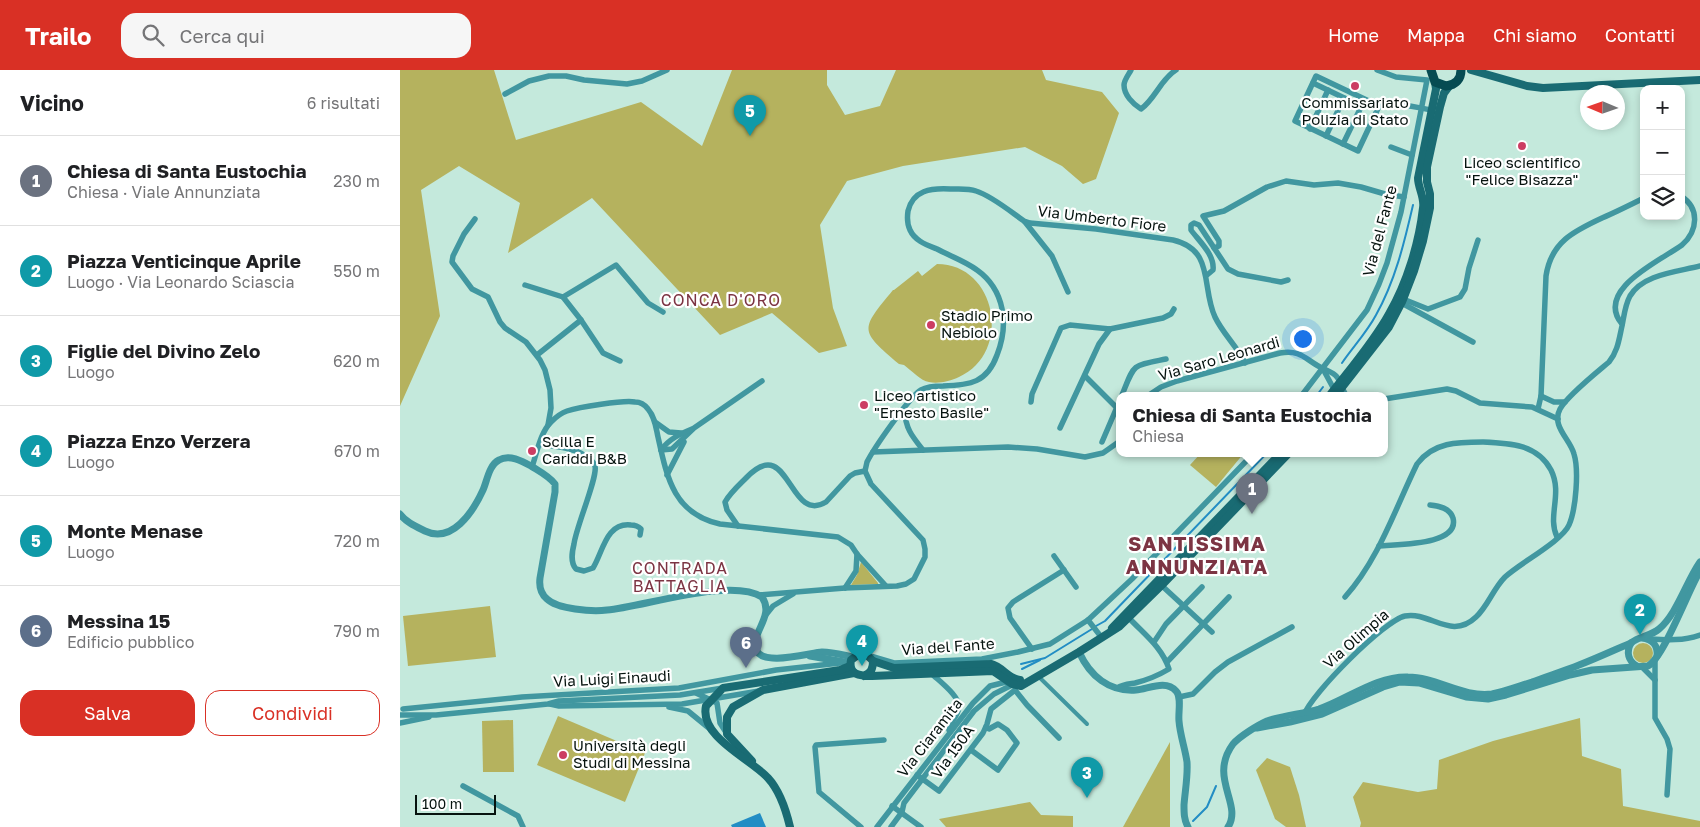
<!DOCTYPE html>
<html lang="it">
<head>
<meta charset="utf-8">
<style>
	:root { --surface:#fff; --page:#f6f6f6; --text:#202124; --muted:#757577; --line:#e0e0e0; --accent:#d93025 }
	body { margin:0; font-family:"Golos Text",sans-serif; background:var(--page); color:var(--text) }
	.controls { position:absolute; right:15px; top:15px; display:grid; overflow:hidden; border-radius:10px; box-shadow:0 2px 8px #0003 }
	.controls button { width:45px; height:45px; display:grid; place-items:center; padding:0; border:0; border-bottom:1px solid var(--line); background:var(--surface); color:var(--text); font:25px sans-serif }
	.compass { position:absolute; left:1180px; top:15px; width:45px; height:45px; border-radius:50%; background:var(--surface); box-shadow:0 2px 8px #0003; rotate:272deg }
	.scale { position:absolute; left:15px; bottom:12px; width:81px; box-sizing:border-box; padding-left:5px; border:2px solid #06130f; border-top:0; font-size:14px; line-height:18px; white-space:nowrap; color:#06130f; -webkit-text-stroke:4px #fff; paint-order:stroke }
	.you { position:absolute; left:902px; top:268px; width:18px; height:18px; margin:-12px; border:4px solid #fff; border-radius:50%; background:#1a73e8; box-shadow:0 0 0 8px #1a73e833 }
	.badge { display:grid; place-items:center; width:32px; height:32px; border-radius:50%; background:var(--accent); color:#fff; font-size:16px; font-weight:700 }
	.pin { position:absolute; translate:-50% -41px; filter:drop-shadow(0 1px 2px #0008) }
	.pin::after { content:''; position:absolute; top:26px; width:18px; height:15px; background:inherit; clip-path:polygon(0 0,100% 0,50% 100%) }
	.popup { position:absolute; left:716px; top:322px; width:272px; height:65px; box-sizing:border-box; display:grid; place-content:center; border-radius:10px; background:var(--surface); filter:drop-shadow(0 1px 4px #0005); font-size:16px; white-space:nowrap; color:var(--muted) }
	.popup b { font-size:19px; color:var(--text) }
	.popup::after { content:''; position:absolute; left:50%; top:100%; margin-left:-10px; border:10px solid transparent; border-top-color:var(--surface) }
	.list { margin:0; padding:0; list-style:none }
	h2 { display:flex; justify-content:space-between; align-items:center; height:65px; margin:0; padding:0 20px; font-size:21px }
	h2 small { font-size:16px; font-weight:400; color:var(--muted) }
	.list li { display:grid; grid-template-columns:32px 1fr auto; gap:15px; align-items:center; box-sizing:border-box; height:90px; padding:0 20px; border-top:1px solid var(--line) }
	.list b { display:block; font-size:19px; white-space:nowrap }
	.list p { margin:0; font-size:16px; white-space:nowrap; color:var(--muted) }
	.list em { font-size:16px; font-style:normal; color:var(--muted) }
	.actions { display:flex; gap:10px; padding:15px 20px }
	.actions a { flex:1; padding:11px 0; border:1px solid var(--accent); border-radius:15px; text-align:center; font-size:18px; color:var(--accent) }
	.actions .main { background:var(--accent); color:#fff }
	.icon { flex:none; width:28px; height:28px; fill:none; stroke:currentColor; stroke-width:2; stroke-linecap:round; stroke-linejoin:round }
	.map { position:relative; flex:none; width:1300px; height:757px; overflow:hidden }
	header { display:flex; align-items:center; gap:30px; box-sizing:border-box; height:70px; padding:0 25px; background:var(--accent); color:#fff }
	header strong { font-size:24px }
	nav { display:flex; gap:28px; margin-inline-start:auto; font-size:18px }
	.search { width:350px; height:45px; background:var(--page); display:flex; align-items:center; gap:12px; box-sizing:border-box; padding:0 18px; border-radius:15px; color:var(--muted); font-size:19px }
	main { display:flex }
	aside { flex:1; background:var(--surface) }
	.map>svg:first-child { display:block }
	.green { fill:#b5b25e }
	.water { fill:#228dc4 }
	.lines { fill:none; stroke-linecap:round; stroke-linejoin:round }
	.stream { stroke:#228dc4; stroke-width:2 }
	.pedestrian { stroke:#4197a0; stroke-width:4 }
	.minor { stroke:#4197a0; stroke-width:5.5 }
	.tertiary { stroke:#4197a0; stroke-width:7 }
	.secondary { stroke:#196b73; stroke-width:8 }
	.primary { stroke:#064b52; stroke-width:9 }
	.poi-dot { fill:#cc3d63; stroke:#fff; stroke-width:2 }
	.labels { text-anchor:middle; stroke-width:4.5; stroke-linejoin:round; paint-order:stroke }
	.poi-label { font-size:15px; fill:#06130f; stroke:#fff; text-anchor:start }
	.street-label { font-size:15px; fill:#06130f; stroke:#fff }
	.neighbourhood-label { font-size:16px; letter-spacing:1px; fill:#7c3443; stroke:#fff }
	.district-label { font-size:20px; font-weight:bold; letter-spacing:1px; fill:#7c3443; stroke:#fff }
</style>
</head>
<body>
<header>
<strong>Trailo</strong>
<div class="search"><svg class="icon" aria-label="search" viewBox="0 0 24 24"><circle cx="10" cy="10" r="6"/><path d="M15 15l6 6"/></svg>Cerca qui</div>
<nav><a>Home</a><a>Mappa</a><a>Chi siamo</a><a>Contatti</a></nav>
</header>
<main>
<aside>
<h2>Vicino<small>6 risultati</small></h2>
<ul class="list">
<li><span class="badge" style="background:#6b7280">1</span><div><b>Chiesa di Santa Eustochia</b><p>Chiesa · Viale Annunziata</p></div><em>230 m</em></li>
<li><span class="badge" style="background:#0f9aa8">2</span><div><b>Piazza Venticinque Aprile</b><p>Luogo · Via Leonardo Sciascia</p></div><em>550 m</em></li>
<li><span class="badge" style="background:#0f9aa8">3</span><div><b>Figlie del Divino Zelo</b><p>Luogo</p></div><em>620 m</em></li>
<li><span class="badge" style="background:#0f9aa8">4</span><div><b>Piazza Enzo Verzera</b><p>Luogo</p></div><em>670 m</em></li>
<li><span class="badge" style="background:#0f9aa8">5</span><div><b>Monte Menase</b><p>Luogo</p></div><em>720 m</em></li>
<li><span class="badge" style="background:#5c6f8a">6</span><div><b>Messina 15</b><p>Edificio pubblico</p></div><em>790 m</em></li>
</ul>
<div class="actions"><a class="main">Salva</a><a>Condividi</a></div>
</aside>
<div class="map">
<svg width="1300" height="757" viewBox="0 0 1300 757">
	<rect width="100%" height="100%" fill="#c4e9dc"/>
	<g class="green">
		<polygon points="0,0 94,0 116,70 241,32 302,76 332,0 427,0 427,15 445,45 480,36 496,0 642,0 646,10 702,22 719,43 696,109 683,114 662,96 625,77 503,96 447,111 420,155 433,238 447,276 419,283 372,243 320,265 192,128 108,183 120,133 59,96 21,120 40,246 0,336"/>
		<path d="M537 194C597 194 613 283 559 307 550 311 539 314 529 312 521 311 511 300 504 295L499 294C459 260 460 260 493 220H494L518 201 522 206Z"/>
		<polygon points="801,383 844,383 816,417 790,395"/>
		<polygon points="461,492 478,513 478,514 451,515 457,505"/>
		<polygon points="90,536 96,587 8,596 3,546"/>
		<circle cx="1243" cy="583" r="10"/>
		<polygon points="158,646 245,683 225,732 137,695"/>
		<polygon points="1180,648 1182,686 1221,699 1223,736 1300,751 1300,757 960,757 961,753 953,727 963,712 1018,722 1037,719 1039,690 1093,671"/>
		<polygon points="113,650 114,702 83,702 82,651"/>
		<polygon points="770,672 770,757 723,757"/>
		<polygon points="867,688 890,697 899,725 906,757 886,757 875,749 856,700"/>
		<polygon points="630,732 641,745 673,746 673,757 546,757 539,749"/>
	</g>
	<polygon class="water" points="360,743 366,757 332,757 331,755"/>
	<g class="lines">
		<g class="stream">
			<path d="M942 293C953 277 967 262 976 245 995 211 1004 174 1013 135"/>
			<polyline points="917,325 923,317"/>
			<polyline points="696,556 705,551 867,383"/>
			<polyline points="621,594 645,588 692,559"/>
			<polyline points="622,599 640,590"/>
			<polyline points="793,751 807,737 816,716"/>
		</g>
		<polyline class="pedestrian" points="638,606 687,654"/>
		<g class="minor">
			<path d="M731 0C729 4 724 10 724 15 724 25 733 34 741 39 755 29 761 9 776 0"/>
			<path d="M913 13 961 36C985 29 1008 36 1032 40"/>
			<polyline points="105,24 129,11 149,6 166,6 184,10 227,14 242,11 267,0"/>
			<polyline points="973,33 916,6 895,51 958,81 981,32"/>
			<polyline points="910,59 928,20"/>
			<polyline points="926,66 944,28"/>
			<polyline points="943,74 963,33"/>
			<polyline points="991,77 1012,85"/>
			<polyline points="75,149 64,164 53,186 52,192 72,219 88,227 100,252 105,258 126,272 140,290 145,300 150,320 151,338 148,355"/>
			<polyline points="625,152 652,186 668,222"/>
			<polyline points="814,178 819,176 819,171 803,146 824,141 867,117 886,111 914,115 938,113 961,117 985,124 1004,127"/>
			<path d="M807 205 813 200C815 185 799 171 791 160V155L794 153 799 155 828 199 838 204 881 212 888 210"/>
			<polyline points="125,215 163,227"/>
			<polyline points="1000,229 1003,229 1028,239 1060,227 1065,219 1069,198 1078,170"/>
			<polyline points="998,231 1073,272"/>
			<polyline points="181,250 163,227 216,195 248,233 263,242"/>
			<path d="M1222 254C1194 220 1260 191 1282 175 1298 161 1300 138 1281 126"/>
			<polyline points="137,285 181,250 203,283 220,291"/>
			<polyline points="923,299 936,323"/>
			<polyline points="685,306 720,341"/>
			<path d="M722 325C735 293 731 296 766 289"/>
			<path d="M749 325 761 317 777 311 880 283C902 279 906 291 924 299 928 301 934 303 937 307 942 313 942 320 946 325"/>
			<polyline points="902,325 967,240 979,214 987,193 1001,142 1027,10 996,7 977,0"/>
			<polyline points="1141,326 1154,332 1165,332"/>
			<polyline points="984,329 1047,319 1056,321 1080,333 1132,337 1158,349"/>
			<polyline points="631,332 632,324 661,258 670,255 710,259 763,248 771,244 774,239"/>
			<path d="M504 339C506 359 511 365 523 380"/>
			<path d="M1138 339 1141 326 1146 206C1151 172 1174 161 1202 148 1216 142 1230 135 1244 128"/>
			<polyline points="255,352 269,362 281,363"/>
			<polyline points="660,358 699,274 710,259"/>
			<polyline points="702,372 720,330"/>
			<path d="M140 374C154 377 172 377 184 385 189 387 193 391 195 396 198 407 176 457 174 474 172 482 170 492 176 499L184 501 193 498C203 482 206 452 231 455 236 455 238 456 241 459L240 465"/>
			<polyline points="261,380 272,379 294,358 362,311"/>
			<path d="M261 380C269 369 280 364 292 359"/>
			<polyline points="473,382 608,377 637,379 685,387 703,383 720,371"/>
			<path d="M132 397C137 383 140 363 151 352 156 347 161 343 167 341 179 337 223 330 235 332 240 332 245 335 248 339 255 347 256 358 258 367 267 408 274 444 320 454L438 467 451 475 457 484 486 516"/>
			<polyline points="267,405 284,372"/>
			<path d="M338 456 327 440 325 432C330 423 339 415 346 408 390 362 388 455 426 432L450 406 455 403 465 401"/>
			<path d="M979 476C996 474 1060 476 1053 448 1050 438 1039 436 1030 435"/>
			<polyline points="654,486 676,517"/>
			<polyline points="760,514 812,562"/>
			<polyline points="445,518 456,501 457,484"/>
			<path d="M359 525 445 518 497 516 506 514 514 509 525 487V479L523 470 471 414 465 401 467 392C474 378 510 326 521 320 528 316 536 316 543 316 570 315 587 313 597 285 609 255 605 220 577 200 565 191 550 186 537 179 527 175 515 171 510 160 507 154 507 148 508 141 513 120 531 118 550 119 559 119 568 118 576 121 592 126 611 142 624 151L630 153 696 159 773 170C815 180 801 217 815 247 823 264 837 276 845 293"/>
			<path d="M945 527C979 489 995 439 1017 394 1033 372 1058 372 1083 372 1109 373 1137 374 1151 400 1163 424 1147 446 1157 467"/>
			<polyline points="365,546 373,536 393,524"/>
			<polyline points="688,550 702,568"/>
			<path d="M1249 569C1267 570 1283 571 1300 565"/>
			<polyline points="754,572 766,554 802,517"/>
			<polyline points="632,579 610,548 608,538 613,532 664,500"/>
			<polyline points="467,585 494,593 582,589 618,582 650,574 688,550 732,509 854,383"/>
			<polyline points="1255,590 1255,648 1267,669 1270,679 1267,725"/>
			<polyline points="767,592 829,527"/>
			<polyline points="1242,597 1255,610"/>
			<path d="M531 603C539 611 561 627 559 638 557 646 551 652 549 660"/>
			<path d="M717 618C723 614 728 614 735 613 747 610 759 605 769 599 762 577 744 564 729 548"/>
			<polyline points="296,623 317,633 320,653 327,664"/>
			<polyline points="779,627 793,624 815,602 828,592 892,557"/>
			<polyline points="150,634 159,636 282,634 359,621"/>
			<polyline points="269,637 288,641 310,659"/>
			<polyline points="3,639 122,627 279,618 376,600 440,593"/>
			<polyline points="0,645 36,645 148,634 159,631 280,625 323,618"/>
			<path d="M904 645C911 624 985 550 1005 546 1030 541 1051 571 1076 547 1088 536 1093 519 1105 507 1120 493 1162 471 1169 455 1176 439 1179 400 1174 384 1170 369 1151 356 1160 339 1167 326 1196 303 1209 292 1218 281 1219 269 1222 256 1224 246 1225 235 1230 226 1243 204 1277 202 1300 196"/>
			<polyline points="0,653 29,647"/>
			<polyline points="571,680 598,700 617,673 607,660 598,654 589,659 586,657"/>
			<polyline points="517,705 539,721 583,663 587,654 591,639 615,620 627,635 659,668"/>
			<polyline points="63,716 118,746 123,757"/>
			<polyline points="492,736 521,757"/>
			<polyline points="461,757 419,722 415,677 416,675 484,670"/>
			<polyline points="477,757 573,633 590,616 610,611"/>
			<polyline points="491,757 502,742 504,733 574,641 594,624 610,616 613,611"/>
		</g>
		<g class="tertiary">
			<path d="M0 444C6 452 15 456 25 461 52 474 73 442 83 420 87 411 89 395 99 390 109 384 122 391 131 396 139 401 149 406 155 414V422L140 508C139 516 141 524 147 529 157 539 192 542 207 540 243 537 331 507 362 527 375 546 351 562 356 579 361 597 409 583 422 582 433 582 443 585 453 587"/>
			<path d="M1242 568C1253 569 1258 576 1257 586"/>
			<path d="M1231 573C1226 582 1228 591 1237 596"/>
			<path d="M679 582C690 606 709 622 736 620 748 619 766 609 776 621 782 627 778 642 779 651 780 665 785 678 787 692 788 706 785 721 784 735 784 743 784 750 788 757"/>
			<polyline points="410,586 450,593"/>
			<path d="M857 658 890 652 922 644 983 617 1000 612 1019 613 1066 627 1088 629 1106 625 1170 605 1192 600 1248 596C1264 587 1288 521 1300 501"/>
			<path d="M828 757C843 734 808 708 833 674 840 666 858 655 867 651 884 645 902 644 919 639 948 629 976 606 1008 607 1036 607 1063 628 1092 624 1106 621 1119 616 1132 612 1148 606 1164 601 1179 595 1197 588 1214 580 1231 573 1239 566 1251 566 1259 559 1277 544 1286 512 1300 492"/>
		</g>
		<g class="secondary">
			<polyline points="1071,0 1127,16 1143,18 1300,10"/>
			<path d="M930 325C950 299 973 273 989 244 1007 213 1019 173 1023 138 1025 128 1018 118 1018 108L1036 19 1035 12"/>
			<polyline points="936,325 989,257 1002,232 1014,201 1023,171 1030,138 1030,124 1027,112 1027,97 1040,37 1044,23 1050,15"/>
			<polyline points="712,558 881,383"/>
			<path d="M473 591 494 598 591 594C603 597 608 609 620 610"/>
			<path d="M464 606C471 603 473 599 473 591L467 585 459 584 451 590C448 605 460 606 472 606L593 601 612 614 621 616 679 582 720 556 762 515 889 383"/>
			<polyline points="352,691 327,664 327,647 333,637 363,620 454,603"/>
			<path d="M390 757C386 740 380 721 368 708 351 689 299 667 306 636L323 618 440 600 450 596"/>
		</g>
		<path class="primary" d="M1031 0 1035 12 1046 16C1056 15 1061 9 1061 0"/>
	</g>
	<g class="poi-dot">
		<circle cx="955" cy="16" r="5"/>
		<circle cx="1122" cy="76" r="5"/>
		<circle cx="531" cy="255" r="5"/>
		<circle cx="464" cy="335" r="5"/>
		<circle cx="132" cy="381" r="5"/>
		<circle cx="163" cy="685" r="5"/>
	</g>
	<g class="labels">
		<g class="poi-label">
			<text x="955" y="38" text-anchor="middle">Commissariato<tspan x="955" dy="17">Polizia di Stato</tspan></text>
			<text x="1122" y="98" text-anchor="middle">Liceo scientifico<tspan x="1122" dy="17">"Felice Bisazza"</tspan></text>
			<text x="541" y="251">Stadio Primo<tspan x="541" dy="17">Nebiolo</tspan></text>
			<text x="474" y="331">Liceo artistico<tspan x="474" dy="17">"Ernesto Basile"</tspan></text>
			<text x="142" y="377">Scilla E<tspan x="142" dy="17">Cariddi B&amp;B</tspan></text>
			<text x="173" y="681">Università degli<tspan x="173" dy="17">Studi di Messina</tspan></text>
		</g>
		<g class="street-label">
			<text transform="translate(702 149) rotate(7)" y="5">Via Umberto Fiore</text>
			<text transform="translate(980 161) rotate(-75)" y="5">Via del Fante</text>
			<text transform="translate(819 289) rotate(-16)" y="5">Via Saro Leonardi</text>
			<text transform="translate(956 569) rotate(-41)" y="5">Via Olimpia</text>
			<text transform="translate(548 577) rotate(-4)" y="5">Via del Fante</text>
			<text transform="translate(212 609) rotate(-3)" y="5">Via Luigi Einaudi</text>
			<text transform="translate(530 668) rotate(-52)" y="5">Via Ciaramita</text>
			<text transform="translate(553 682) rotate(-54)" y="5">Via 150A</text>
		</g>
		<g class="neighbourhood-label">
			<text x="321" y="236">CONCA D'ORO</text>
			<text x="280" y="504">CONTRADA<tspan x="280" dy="18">BATTAGLIA</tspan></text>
		</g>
		<g class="district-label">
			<text x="797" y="481">SANTISSIMA<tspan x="797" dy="23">ANNUNZIATA</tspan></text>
		</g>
	</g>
</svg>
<div class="controls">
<button>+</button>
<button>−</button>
<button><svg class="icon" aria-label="layers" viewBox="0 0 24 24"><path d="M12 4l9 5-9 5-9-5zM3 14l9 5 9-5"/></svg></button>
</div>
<svg class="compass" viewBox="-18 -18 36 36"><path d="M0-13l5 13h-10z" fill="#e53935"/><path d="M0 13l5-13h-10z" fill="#757577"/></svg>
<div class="scale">100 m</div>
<div class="you"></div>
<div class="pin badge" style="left:852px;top:444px;background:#6b7280">1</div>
<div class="popup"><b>Chiesa di Santa Eustochia</b>Chiesa</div>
<div class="pin badge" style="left:1240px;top:565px;background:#0f9aa8">2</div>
<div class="pin badge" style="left:687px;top:728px;background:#0f9aa8">3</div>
<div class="pin badge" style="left:462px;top:596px;background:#0f9aa8">4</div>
<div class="pin badge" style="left:350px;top:66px;background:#0f9aa8">5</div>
<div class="pin badge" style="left:346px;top:598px;background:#5c6f8a">6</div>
</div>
</main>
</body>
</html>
